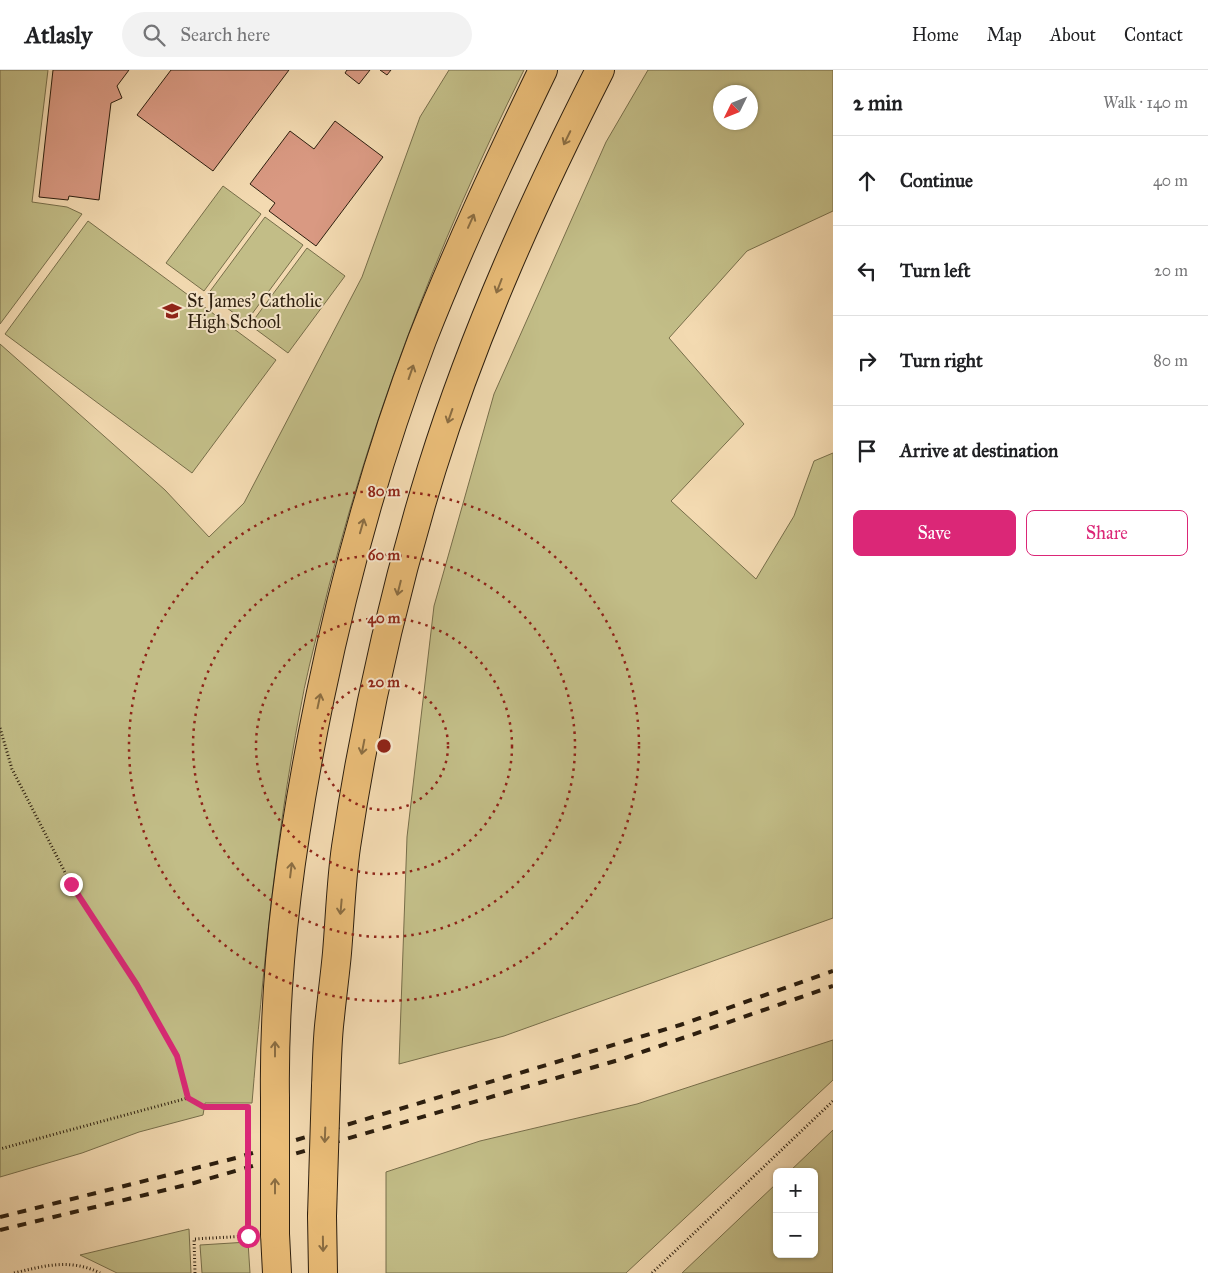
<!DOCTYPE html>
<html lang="en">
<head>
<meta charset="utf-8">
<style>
	:root { --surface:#fff; --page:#f2f2f2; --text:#202124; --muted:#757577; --line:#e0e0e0; --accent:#db2777 }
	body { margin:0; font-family:"IM FELL Great Primer",serif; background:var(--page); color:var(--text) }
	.controls { position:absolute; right:15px; bottom:15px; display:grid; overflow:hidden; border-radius:8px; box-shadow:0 1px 4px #0004 }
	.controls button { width:45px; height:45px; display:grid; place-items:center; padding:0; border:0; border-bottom:1px solid var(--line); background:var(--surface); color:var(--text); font:25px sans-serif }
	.compass { position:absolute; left:713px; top:15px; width:45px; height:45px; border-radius:50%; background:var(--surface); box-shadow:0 1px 4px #0004; rotate:227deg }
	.stop { position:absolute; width:15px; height:15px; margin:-11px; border:4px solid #db2777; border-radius:50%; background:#fff }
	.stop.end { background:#db2777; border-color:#fff; box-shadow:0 1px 5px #0008 }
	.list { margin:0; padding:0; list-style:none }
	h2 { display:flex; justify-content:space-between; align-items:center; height:65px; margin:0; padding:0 20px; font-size:21px }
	h2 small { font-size:16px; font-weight:400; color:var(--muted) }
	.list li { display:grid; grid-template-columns:32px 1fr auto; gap:15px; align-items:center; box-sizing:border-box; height:90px; padding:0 20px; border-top:1px solid var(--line) }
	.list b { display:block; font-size:19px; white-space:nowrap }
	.list em { font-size:16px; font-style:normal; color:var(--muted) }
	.actions { display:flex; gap:10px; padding:15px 20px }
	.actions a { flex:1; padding:11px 0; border:1px solid var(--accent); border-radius:8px; text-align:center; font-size:18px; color:var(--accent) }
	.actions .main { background:var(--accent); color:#fff }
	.icon { flex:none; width:28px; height:28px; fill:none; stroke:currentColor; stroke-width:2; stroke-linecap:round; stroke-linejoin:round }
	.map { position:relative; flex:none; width:833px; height:1203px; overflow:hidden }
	header { display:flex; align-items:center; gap:30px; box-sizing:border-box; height:70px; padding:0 25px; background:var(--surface); border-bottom:1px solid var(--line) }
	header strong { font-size:24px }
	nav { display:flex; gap:28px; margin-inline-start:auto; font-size:18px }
	.search { width:350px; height:45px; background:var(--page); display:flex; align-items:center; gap:12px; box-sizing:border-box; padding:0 18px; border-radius:28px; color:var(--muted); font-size:19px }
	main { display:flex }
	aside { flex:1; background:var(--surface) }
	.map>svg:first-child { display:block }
	.green { fill:#c2bd87; stroke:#776e4a; fill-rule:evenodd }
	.building { fill:#d99982; stroke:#2c1e0e }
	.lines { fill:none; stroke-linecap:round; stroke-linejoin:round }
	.highway-casing { stroke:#2c1e0e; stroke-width:30 }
	.path { stroke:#2c1e0e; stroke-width:3; stroke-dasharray:1 2.5; stroke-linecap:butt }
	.highway { stroke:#eabd78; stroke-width:28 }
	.rail { stroke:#2c1e0e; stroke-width:4; stroke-dasharray:9 9; stroke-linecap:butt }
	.highway-bridge-casing { stroke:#2c1e0e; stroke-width:30; stroke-linecap:butt }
	.path-bridge { stroke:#2c1e0e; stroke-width:3; stroke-dasharray:1 2.5; stroke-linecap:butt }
	.highway-bridge { stroke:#eabd78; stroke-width:28 }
	.oneway { stroke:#8b6e43 }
	.route { stroke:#db2777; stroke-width:6 }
	.ring { fill:none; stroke:#8f2418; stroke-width:2.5; stroke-dasharray:2.5 5 }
	.labels { text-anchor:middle; stroke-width:4; stroke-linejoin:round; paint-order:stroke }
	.poi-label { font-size:18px; fill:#2c1e0e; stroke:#f7e7cc; text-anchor:start }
	.centre { fill:#8f2418; stroke:#f7e7cc; stroke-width:2.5 }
	.ring-label { font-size:15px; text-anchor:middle; font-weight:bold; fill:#8f2418; stroke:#f7e7cc; stroke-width:4; stroke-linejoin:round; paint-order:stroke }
</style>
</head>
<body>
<header>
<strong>Atlasly</strong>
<div class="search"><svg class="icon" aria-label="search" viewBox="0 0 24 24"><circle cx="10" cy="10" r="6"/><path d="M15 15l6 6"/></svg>Search here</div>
<nav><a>Home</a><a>Map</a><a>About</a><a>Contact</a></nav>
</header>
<main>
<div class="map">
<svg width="833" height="1203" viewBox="0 0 833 1203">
	<rect width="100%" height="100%" fill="#f3dab1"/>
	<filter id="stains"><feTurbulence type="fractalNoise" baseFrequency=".004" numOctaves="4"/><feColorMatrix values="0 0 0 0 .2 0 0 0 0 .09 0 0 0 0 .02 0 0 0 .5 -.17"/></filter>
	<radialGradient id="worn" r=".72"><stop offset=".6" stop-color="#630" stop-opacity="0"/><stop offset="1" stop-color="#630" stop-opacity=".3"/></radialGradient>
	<g class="green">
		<polygon points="0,0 48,0 32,132 67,137 82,144 0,254"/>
		<path d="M449 0H524C436 176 366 360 320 552 313 581 305 611 300 641 275 771 263 902 252 1033H205L203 1045 139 1062 82 1083 0 1107V274L165 420 209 467 244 433 362 207 420 47Z"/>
		<path d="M648 0H833V141L747 181 669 268 744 354 671 431 756 509 794 446 814 391 833 383V848L504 966 399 994 407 767 434 536 494 324 606 72ZM720 22H750V52H720Z"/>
		<polygon points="223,116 261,144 204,221 166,193"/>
		<polygon points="265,147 303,175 246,252 208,224"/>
		<polygon points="88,151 276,290 192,403 5,264"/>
		<polygon points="307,178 345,206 288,283 250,255"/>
		<polygon points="833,970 833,1010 626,1203 386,1203 386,1102 480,1071 637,1034"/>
		<polygon points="833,1060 833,1203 682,1203 777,1113 777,1184 814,1184 814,1102 789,1102"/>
		<polygon points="189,1159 191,1203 117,1203 80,1185"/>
		<polygon points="248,1172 250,1203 202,1203 200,1175"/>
	</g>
	<g class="building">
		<polygon points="53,0 129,0 117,16 122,28 111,33 99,130 69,126 68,130 39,127"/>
		<polygon points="171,0 289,0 213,101 137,45"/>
		<polygon points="347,0 370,0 359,14 345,3"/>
		<polygon points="380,0 391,0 387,5"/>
		<polygon points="335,51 383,87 316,176 269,141 275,133 250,114 290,61 314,79"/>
	</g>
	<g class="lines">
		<g class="highway-casing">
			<g id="highway">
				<path d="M326 1016C327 993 327 970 330 947 332 926 335 905 337 883 340 848 341 812 346 777 365 649 394 521 432 398 475 260 535 128 600 0"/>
				<path d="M275 1028C273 893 293 759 320 627 345 506 378 386 422 270 458 178 500 89 543 0"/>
				<polyline points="322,1146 323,1203"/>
				<polyline points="275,1164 277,1203"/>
			</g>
		</g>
		<g class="path">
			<polyline points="0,658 12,699 71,814 137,915 177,986 188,1028 0,1079"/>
			<polyline points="188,1028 205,1037 248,1037"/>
			<path d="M14 1203C44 1196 70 1188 100 1203"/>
			<polyline points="195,1203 194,1169 248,1166"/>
			<polyline points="652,1203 833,1031"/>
		</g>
		<use href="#highway" class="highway"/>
		<g class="rail">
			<polyline points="0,1147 236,1088 680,955 833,901"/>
			<polyline points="0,1160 194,1113 622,989 833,916"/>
		</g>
		<g class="highway-bridge-casing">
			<g id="highway-bridge">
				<polyline points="322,1146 326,1016"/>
				<polyline points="275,1164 275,1028"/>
			</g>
		</g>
		<polyline class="path-bridge" points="248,1166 248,1037"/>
		<use href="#highway-bridge" class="highway-bridge"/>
	</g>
	<defs><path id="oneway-shaft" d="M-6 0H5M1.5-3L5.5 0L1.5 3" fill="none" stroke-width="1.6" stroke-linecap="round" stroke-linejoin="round" transform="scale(1.25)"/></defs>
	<g class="oneway">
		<use href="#oneway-shaft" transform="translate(567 68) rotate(116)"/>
		<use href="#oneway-shaft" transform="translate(471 151) rotate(-66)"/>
		<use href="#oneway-shaft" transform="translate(499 216) rotate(111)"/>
		<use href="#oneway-shaft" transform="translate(411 302) rotate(-71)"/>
		<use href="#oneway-shaft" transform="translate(450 346) rotate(109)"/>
		<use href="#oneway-shaft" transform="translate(362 456) rotate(-74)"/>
		<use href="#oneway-shaft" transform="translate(399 518) rotate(104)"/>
		<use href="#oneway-shaft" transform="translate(319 631) rotate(-78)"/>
		<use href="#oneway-shaft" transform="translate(363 677) rotate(101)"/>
		<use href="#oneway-shaft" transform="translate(291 800) rotate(-83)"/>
		<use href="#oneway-shaft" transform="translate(341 837) rotate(95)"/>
		<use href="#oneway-shaft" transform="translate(275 979) rotate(-90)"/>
		<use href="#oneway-shaft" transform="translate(325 1065) rotate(92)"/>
		<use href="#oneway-shaft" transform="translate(275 1116) rotate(-90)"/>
		<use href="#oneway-shaft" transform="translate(323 1174) rotate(89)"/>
	</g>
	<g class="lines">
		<polyline class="route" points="71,814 137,915 177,986 188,1028 204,1037 248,1037 248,1166"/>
	</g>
	<g class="ring">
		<circle cx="384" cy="676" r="64"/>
		<circle cx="384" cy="676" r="128"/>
		<circle cx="384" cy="676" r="191"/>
		<circle cx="384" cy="676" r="255"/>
	</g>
	<defs>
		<g id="school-bare" transform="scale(1.5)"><path d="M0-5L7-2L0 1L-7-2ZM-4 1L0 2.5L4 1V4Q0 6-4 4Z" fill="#8f2418" stroke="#f7e7cc" stroke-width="2.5" paint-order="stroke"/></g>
	</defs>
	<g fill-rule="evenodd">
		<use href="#school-bare" x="172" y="241"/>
	</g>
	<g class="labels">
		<g class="poi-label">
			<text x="187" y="237">St James' Catholic<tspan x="187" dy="21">High School</tspan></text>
		</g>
	</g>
	<circle cx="384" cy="676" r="8" class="centre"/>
	<g class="ring-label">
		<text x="384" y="426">80 m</text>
		<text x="384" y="490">60 m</text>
		<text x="384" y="553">40 m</text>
		<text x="384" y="617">20 m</text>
	</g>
	<rect width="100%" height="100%" filter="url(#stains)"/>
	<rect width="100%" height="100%" fill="url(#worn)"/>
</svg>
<div class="controls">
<button>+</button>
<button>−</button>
</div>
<svg class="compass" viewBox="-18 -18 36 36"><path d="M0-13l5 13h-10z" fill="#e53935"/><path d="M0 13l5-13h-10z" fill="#757577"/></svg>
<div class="stop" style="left:248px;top:1166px"></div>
<div class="stop end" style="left:71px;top:814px"></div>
</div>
<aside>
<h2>2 min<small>Walk · 140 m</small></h2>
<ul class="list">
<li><svg class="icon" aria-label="ahead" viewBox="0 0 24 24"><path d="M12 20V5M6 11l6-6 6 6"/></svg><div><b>Continue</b></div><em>40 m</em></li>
<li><svg class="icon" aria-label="left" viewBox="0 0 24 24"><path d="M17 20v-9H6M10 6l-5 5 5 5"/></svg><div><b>Turn left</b></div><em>20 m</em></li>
<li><svg class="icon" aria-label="right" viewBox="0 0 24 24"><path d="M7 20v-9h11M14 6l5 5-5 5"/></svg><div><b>Turn right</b></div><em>80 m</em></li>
<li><svg class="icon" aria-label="arrive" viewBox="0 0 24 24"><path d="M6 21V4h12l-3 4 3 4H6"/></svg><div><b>Arrive at destination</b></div></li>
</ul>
<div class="actions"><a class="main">Save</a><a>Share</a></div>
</aside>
</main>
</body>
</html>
